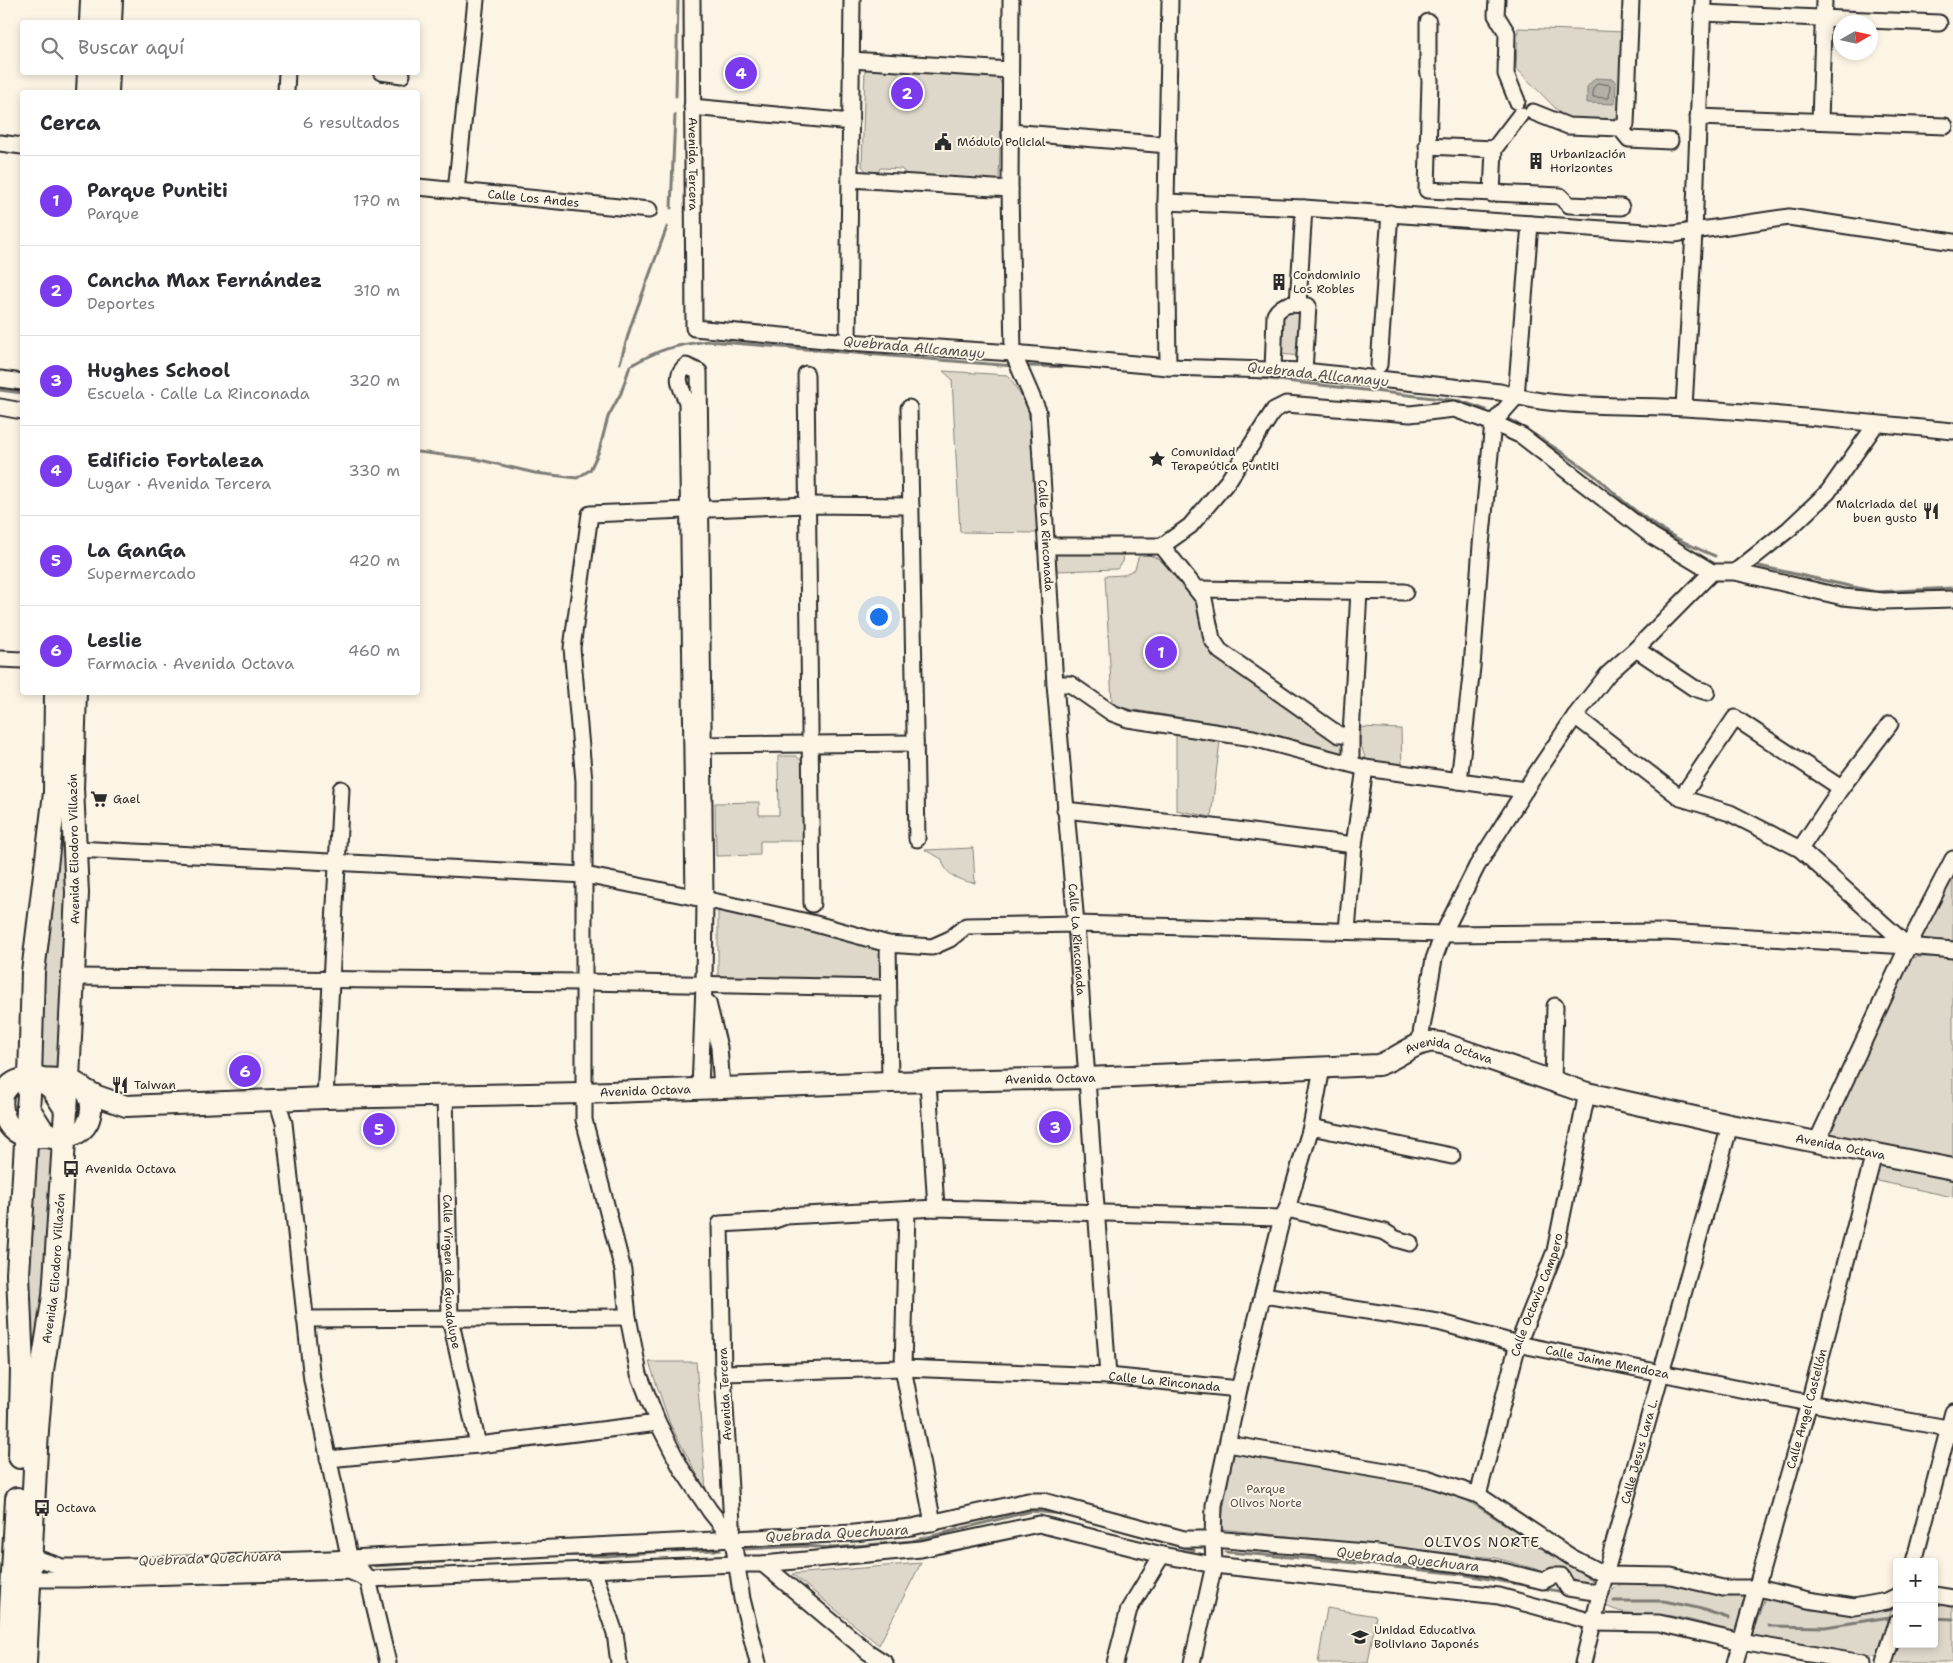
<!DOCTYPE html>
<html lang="es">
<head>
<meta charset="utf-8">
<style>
	:root { --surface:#fff; --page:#f7f7f7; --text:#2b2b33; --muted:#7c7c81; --line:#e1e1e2; --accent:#7c3aed }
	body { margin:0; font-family:"Shantell Sans",sans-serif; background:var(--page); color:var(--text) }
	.controls { position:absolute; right:15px; bottom:15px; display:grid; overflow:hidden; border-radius:5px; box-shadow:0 2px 8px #0003 }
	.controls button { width:45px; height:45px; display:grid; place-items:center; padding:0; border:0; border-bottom:1px solid var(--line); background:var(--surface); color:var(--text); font:25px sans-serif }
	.compass { position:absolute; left:1833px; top:15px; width:45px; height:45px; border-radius:50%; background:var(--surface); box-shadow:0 2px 8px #0003; rotate:81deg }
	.you { position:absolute; left:878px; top:616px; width:18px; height:18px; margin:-12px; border:4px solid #fff; border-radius:50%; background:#1a73e8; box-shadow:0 0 0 8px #1a73e833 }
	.badge { display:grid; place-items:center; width:32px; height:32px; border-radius:50%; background:var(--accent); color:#fff; font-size:16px; font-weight:700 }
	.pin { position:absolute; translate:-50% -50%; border:2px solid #fff; box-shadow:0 1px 5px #0006 }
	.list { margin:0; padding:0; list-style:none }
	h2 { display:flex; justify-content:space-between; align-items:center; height:65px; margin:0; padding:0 20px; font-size:21px }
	h2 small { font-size:16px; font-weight:400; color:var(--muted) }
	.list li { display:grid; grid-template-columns:32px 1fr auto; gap:15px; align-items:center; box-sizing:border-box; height:90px; padding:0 20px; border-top:1px solid var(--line) }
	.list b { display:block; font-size:19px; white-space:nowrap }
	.list p { margin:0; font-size:16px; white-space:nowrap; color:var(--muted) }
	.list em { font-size:16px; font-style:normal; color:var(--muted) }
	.icon { flex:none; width:28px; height:28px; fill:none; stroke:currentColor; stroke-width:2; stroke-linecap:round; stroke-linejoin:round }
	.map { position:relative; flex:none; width:1953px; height:1663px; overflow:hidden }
	.search { position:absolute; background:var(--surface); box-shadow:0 2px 8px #0003; left:20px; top:20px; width:400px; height:55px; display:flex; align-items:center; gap:12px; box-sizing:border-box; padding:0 18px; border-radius:5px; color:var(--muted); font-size:19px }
	.panel { position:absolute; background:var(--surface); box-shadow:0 2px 8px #0003; left:20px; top:90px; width:400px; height:605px; border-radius:5px }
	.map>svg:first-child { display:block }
	.green { fill:#ded8ca; stroke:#84827a }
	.water { fill:#b4b0a5; stroke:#7d7b74 }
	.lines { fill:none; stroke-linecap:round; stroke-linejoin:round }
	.shore { stroke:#62605c; stroke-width:1 }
	.stream { stroke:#7d7b74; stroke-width:3 }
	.minor-casing { stroke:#2b2b2b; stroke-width:19 }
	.major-casing { stroke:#2b2b2b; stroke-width:24 }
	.highway-casing { stroke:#2b2b2b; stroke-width:26 }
	.minor { stroke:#fcf5e5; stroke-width:15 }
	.major { stroke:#fcf5e5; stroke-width:20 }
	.highway { stroke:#fcf5e5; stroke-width:22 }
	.labels { text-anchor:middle; stroke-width:4; stroke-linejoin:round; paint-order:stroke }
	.poi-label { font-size:12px; fill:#2b2b2b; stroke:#fcf5e5; text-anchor:start }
	.street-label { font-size:12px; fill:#2b2b2b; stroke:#fcf5e5 }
	.park-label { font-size:12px; fill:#585653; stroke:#fcf5e5 }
	.water-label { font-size:14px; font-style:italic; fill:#545350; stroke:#fcf5e5 }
	.neighbourhood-label { font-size:14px; letter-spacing:1px; fill:#2b2b2b; stroke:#fcf5e5 }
</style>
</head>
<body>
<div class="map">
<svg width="1953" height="1663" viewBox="0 0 1953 1663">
	<rect width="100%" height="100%" fill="#fcf5e5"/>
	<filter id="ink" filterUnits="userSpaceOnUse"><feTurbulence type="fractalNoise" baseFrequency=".02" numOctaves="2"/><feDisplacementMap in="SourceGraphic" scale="10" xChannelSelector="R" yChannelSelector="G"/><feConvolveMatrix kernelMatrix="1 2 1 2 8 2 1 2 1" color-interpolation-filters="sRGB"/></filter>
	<g filter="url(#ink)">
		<g class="green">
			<polygon points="1518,28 1626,32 1623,121 1568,121 1516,68"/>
			<polygon points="871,66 998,77 1002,85 999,179 988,184 910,177 901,169 880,168 878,174 866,171 862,166 865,68"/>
			<polygon points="1302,311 1302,356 1278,354 1280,313"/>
			<polygon points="943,371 1008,375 1028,407 1038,533 960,532 952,379"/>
			<polygon points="1124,552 1123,562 1117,569 1057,571 1056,553"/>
			<polygon points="1142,552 1159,559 1175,575 1199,604 1208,646 1217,657 1343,744 1344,757 1250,729 1116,707 1112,702 1105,576 1123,575 1135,569 1138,558"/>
			<polygon points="1361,727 1401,729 1402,767 1366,761 1360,742"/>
			<polygon points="1176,733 1220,741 1211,817 1176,810"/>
			<polygon points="778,756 796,756 803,762 804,841 760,841 760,855 716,856 715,803 759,802 759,815 779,815"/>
			<polygon points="57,843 68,844 62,1071 41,1070 39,997"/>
			<path d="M973 848 975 883C959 881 945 875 942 859L925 850Z"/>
			<polygon points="1953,873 1953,941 1921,939 1919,935"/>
			<polygon points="718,909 877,947 883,959 882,980 718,979"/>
			<polygon points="1918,957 1953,957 1953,1161 1831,1138 1830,1132 1908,959"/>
			<polygon points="30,1143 52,1145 53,1213 32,1388 24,1328"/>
			<polygon points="1878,1161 1953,1175 1953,1197 1873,1180"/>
			<polygon points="649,1362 696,1362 706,1491 670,1424"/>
			<polygon points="1233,1451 1430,1486 1463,1498 1594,1581 1586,1583 1496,1558 1220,1529"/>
			<polygon points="921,1563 879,1645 792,1574"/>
			<path d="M1623 1582H1668L1724 1596 1747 1595 1735 1632C1713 1627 1686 1617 1663 1615 1642 1613 1625 1616 1606 1606L1609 1593Z"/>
			<polygon points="1765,1597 1893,1605 1876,1657 1752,1636"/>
			<polygon points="1934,1601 1953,1605 1953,1663 1889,1663 1897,1644 1934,1644"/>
			<polygon points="1327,1608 1376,1616 1368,1663 1318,1663"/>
		</g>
		<polygon class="water" points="1595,78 1613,79 1616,83 1615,104 1587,103 1587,87"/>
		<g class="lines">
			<polygon class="shore" points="1598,83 1610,85 1609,98 1593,97 1593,89"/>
			<g class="stream">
				<polyline points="676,96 678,0"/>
				<polyline points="671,208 675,115"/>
				<polyline points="620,363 631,325 667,227"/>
				<polyline points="1023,366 1087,367"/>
				<polyline points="1243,376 1460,401 1486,410"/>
				<polyline points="0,390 22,393"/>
				<path d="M1509 419C1538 437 1568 455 1595 476 1606 485 1616 495 1627 504 1656 528 1680 542 1715 556"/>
				<path d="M418 452 476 459 535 473 577 478 590 470 599 451 608 417 621 393 630 366C659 349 675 345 708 341L1014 366"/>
				<polyline points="1759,566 1876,592 1953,588"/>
				<polyline points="1124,1531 1194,1550"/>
				<polyline points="742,1549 804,1546 833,1548 912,1541 1032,1511 1063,1514"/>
				<polyline points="1226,1552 1327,1560 1461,1574 1564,1592"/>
				<polyline points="559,1555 607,1556 664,1551 720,1550"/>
				<polyline points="375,1566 490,1559"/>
				<polyline points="1614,1601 1664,1601 1698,1608 1728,1618"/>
				<polyline points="1934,1618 1953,1619"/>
				<polyline points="1769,1626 1825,1627 1890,1617"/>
			</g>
			<g class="minor-casing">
				<g id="minor">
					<path id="s1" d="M692 0 694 328 848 342 1013 353 1168 367 1304 371 1500 392C1559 410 1623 404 1685 408 1774 413 1864 422 1953 431"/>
					<path id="s2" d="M1011 0 1010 189 1013 353 1038 411 1055 684 1076 924 1108 1376"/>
					<polyline points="1497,0 1496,15 1507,33 1506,74 1517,101"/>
					<polyline points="1702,13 1939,23"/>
					<polyline points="1428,22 1428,68 1430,80 1427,190 1560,196 1569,205 1621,207"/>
					<polyline points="851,60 1010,70"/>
					<polyline points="381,72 402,75"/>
					<polyline points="286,92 287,72"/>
					<polyline points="692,107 851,122"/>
					<polyline points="1533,112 1568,126 1620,128 1629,139 1670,141"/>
					<polyline points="1698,117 1945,126"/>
					<polyline points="1820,121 1824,0"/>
					<polyline points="1620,128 1626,124 1631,0"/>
					<polyline points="1010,132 1168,145"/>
					<polyline points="0,143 22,146"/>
					<polyline points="1427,146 1494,149"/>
					<polyline points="850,179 1010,189"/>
					<path id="s3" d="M418 187 649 210"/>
					<polyline points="456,191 476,0"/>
					<polyline points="1492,194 1494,149 1520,115"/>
					<polyline points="1166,202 1304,208 1674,234 1789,217 1953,242"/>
					<polyline points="1298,304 1304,208"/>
					<polyline points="848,342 852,0"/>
					<polyline points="1379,365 1390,213"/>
					<polyline points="1168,367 1166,202 1170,0"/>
					<path d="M1273 370 1275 315C1283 301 1295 304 1308 306L1304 371"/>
					<polyline points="806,374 812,904"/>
					<polyline points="0,379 22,382"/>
					<polyline points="0,407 22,411"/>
					<polyline points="1684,407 1694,232 1703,0"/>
					<polyline points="909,408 917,839"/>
					<polyline points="1047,546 1162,546 1190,526 1228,481 1274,410 1286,404 1410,414 1454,409 1493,423 1522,436 1652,536 1712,572 1735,572 1843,597 1883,601 1953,599"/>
					<polyline points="1162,546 1204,599 1212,639 1220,651 1339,735 1351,735"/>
					<polyline points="1735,572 1789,529 1828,492 1876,424"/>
					<polyline points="1197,589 1405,592"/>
					<polyline points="1636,649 1694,688 1707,692"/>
					<polyline points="0,659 22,660"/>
					<polyline points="1055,684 1070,684 1112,713 1128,719 1253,738 1365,768 1525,790"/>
					<polyline points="1575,716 1681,798 1730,813 1800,849 1908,946"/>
					<polyline points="694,745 915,743"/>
					<polyline points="1351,764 1351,735 1359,591"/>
					<polyline points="1459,781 1472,667 1481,545 1493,423 1516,397 1530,224"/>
					<polyline points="1681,798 1735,718 1841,788"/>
					<polyline points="1065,810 1190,824 1354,845"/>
					<polyline points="76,849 585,875 713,901 812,923 888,944 932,947 950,939 966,926 1076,924 1443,934 1664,932 1908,946 1953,950"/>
					<polyline points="1800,849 1841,788 1890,724"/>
					<path d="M694 897 687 402C682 390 673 375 686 366L699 372 705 899 704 985 700 1089"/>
					<polyline points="1347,931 1354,845 1365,768"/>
					<polyline points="888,944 890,1082"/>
					<polyline points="73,977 584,982 888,988"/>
					<polyline points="708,1003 719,1047 722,1088"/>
					<polyline points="1419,1045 1434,959 1443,934 1477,866 1525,790 1575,716 1608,674 1636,649 1712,572"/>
					<polyline points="928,1082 936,1208"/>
					<polyline points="1553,1083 1555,1006"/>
					<path id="s4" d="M445 1094 450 1318 478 1445"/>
					<polyline points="325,1098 341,789"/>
					<polyline points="277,1100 284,1123 312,1380 349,1556 368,1579 388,1663"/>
					<polyline points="1311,1127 1452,1156"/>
					<polyline points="1817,1141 1908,946 1953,859"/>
					<polyline points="1287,1209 1385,1232 1396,1239 1410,1243"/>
					<polyline points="907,1210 903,1368 933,1523"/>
					<path id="s5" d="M1263 1295 1438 1322 1518 1344 1809 1403 1953 1429"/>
					<polyline points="305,1319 628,1317"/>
					<path id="s6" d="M723 1373 903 1368 1108 1376 1239 1389"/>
					<polyline points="1228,1444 1427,1478 1478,1495 1571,1557 1605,1575 1671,1576 1723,1588 1758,1588 1808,1600 1854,1607 1887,1601 1897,1596"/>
					<polyline points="328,1459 478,1445 658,1423"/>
					<path id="s7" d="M1478 1495 1518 1344 1555 1251 1587 1093"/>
					<polyline points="733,1540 710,1511 681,1468 658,1423 639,1374 628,1317 623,1270 584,1120 584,781 572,648 590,514 807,505 911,506"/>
					<polyline points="30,1556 62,1567 102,1567 330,1559 854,1533 912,1527 1028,1501 1043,1501 1184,1539 1213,1539 1377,1553 1490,1568 1543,1581 1553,1576 1561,1576 1568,1588 1601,1593"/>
					<polyline points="1914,1562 1953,1412"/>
					<polyline points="763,1564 868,1652 885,1663"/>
					<polyline points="593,1569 615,1633 619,1663"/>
					<polyline points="29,1579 77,1579 349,1571 368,1579 736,1564 763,1564 921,1549 1039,1524 1162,1555 1214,1565 1499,1596 1593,1622 1659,1623 1741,1642 1862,1663"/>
					<polyline points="1934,1595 1953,1598"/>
					<polyline points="758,1663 742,1599 733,1540 723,1373 720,1224 772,1221 786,1216 936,1208 1282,1218"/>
					<polyline points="1115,1663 1129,1609 1162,1555"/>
					<polyline points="1192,1663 1214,1565 1213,1539 1214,1505 1239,1389 1282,1218 1287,1209 1311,1127 1322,1068"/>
					<path id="s8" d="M1583 1663 1605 1575 1730 1125"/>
					<path id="s9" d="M1735 1663 1809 1403 1874 1154"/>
					<polyline points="1884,1663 1897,1622"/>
				</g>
			</g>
			<g class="major-casing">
				<g id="major">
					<path d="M30 1078C51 1079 82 1074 90 1100 92 1107 91 1115 88 1122 80 1138 63 1138 48 1137 40 1137 32 1138 25 1136 7 1131 0 1113 3 1095 9 1083 17 1079 30 1078Z"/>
					<path id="s10" d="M84 1089 97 1096 126 1106 325 1098 583 1093 890 1082 1087 1078 1378 1065C1396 1060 1411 1044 1429 1042 1434 1041 1440 1043 1445 1044L1587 1093 1730 1125 1953 1169"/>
				</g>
			</g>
			<g class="highway-casing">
				<g id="highway">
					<polyline points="91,22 92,0"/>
					<polyline points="110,22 111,0"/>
					<polyline points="88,92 89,72"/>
					<polyline points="107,92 108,72"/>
					<polyline points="39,1078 52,1088 66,1109"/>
					<polyline points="28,1108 42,1130 52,1137"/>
					<polyline points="20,1457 22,1368 18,1274 30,1078 33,972 55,793 56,692"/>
					<polyline points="8,1663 17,1499"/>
					<path id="s11" d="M25 1663 37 1430 42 1370 54 1296 68 1079 77 893 72 788 75 692"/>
				</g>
			</g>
			<use href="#minor" class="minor"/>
			<use href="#major" class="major"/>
			<use href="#highway" class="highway"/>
		</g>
	</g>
	<defs>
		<g id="civic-bare" transform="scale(1.35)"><path d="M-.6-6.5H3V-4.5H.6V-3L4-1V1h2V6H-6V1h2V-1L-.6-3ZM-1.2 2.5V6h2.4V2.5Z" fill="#2b2b2b" stroke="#fcf5e5" stroke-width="2.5" paint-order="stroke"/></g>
		<g id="building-bare" transform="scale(1.35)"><path d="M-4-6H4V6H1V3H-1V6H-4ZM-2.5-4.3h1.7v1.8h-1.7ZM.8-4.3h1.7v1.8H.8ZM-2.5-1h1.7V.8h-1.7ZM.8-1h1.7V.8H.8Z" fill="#2b2b2b" stroke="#fcf5e5" stroke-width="2.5" paint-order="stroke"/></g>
		<g id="sight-bare" transform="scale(1.35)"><path d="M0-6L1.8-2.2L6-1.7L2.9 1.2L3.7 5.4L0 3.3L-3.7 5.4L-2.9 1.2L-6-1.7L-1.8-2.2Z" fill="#2b2b2b" stroke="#fcf5e5" stroke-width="2.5" paint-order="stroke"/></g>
		<g id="restaurant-bare" transform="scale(1.35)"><path d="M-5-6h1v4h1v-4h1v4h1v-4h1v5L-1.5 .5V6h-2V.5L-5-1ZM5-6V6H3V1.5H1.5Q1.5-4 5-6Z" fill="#2b2b2b" stroke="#fcf5e5" stroke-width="2.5" paint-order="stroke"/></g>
		<g id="supermarket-bare" transform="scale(1.35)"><path d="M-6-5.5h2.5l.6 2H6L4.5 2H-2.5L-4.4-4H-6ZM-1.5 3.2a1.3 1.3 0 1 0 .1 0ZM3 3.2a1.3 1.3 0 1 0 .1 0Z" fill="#2b2b2b" stroke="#fcf5e5" stroke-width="2.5" paint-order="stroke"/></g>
		<g id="bus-bare" transform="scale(1.35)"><path d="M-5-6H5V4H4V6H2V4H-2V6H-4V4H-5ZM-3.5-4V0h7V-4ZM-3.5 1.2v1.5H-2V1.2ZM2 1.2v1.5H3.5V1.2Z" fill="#2b2b2b" stroke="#fcf5e5" stroke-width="2.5" paint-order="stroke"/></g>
		<g id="school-bare" transform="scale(1.35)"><path d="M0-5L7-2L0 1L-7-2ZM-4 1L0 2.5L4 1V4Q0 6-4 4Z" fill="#2b2b2b" stroke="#fcf5e5" stroke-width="2.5" paint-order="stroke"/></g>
	</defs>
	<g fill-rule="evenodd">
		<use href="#civic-bare" x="943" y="142"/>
		<use href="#building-bare" x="1536" y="161"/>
		<use href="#building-bare" x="1279" y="282"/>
		<use href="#sight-bare" x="1157" y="459"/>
		<use href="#restaurant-bare" x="1931" y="511"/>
		<use href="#supermarket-bare" x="99" y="799"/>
		<use href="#restaurant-bare" x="120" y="1085"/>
		<use href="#bus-bare" x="71" y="1169"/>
		<use href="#bus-bare" x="42" y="1508"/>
		<use href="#school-bare" x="1360" y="1637"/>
	</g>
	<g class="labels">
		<g class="poi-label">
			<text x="957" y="146">Módulo Policial</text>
			<text x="1550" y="158">Urbanización<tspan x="1550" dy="14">Horizontes</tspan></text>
			<text x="1293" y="279">Condominio<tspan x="1293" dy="14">Los Robles</tspan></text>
			<text x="1171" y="456">Comunidad<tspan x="1171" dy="14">Terapeútica Puntiti</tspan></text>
			<text x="1917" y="508" text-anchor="end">Malcriada del<tspan x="1917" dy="14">buen gusto</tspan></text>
			<text x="113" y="803">Gael</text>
			<text x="134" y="1089">Taiwan</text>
			<text x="85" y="1173">Avenida Octava</text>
			<text x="56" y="1512">Octava</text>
			<text x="1374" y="1634">Unidad Educativa<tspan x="1374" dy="14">Boliviano Japonés</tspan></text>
		</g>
		<g class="street-label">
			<text dy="4" stroke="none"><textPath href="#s1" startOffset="164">Avenida Tercera</textPath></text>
			<text dy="4" stroke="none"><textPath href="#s3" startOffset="116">Calle Los Andes</textPath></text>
			<text dy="4" stroke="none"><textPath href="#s2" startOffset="541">Calle La Rinconada</textPath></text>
			<text transform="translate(74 849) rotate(-91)" y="4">Avenida Eliodoro Villazón</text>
			<text dy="4" stroke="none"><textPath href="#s2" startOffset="946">Calle La Rinconada</textPath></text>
			<text dy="4" stroke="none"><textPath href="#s10" startOffset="1375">Avenida Octava</textPath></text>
			<text dy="4" stroke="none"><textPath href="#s10" startOffset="970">Avenida Octava</textPath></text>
			<text dy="4" stroke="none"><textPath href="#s10" startOffset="565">Avenida Octava</textPath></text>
			<text dy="4" stroke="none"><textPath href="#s10" startOffset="1780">Avenida Octava</textPath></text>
			<text dy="4" stroke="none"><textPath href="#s11" startOffset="396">Avenida Eliodoro Villazón</textPath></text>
			<text dy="4" stroke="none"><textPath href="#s4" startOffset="178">Calle Virgen de Guadalupe</textPath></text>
			<text dy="4" stroke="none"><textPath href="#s7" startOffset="209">Calle Octavio Campero</textPath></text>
			<text dy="4" stroke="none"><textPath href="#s5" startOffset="351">Calle Jaime Mendoza</textPath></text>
			<text dy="4" stroke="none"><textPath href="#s6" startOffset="442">Calle La Rinconada</textPath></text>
			<text transform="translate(725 1394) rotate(-93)" y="4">Avenida Tercera</text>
			<text dy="4" stroke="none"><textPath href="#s9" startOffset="264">Calle Angel Castellón</textPath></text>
			<text dy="4" stroke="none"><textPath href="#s8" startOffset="219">Calle Jesus Lara L.</textPath></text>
		</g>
		<g class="park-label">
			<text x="1266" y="1493">Parque<tspan x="1266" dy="14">Olivos Norte</tspan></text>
		</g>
		<g class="water-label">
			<text transform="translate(914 347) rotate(5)" y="5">Quebrada Allcamayu</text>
			<text transform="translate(1318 374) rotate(6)" y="5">Quebrada Allcamayu</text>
			<text transform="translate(837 1533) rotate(-3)" y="5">Quebrada Quechuara</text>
			<text transform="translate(210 1558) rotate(-2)" y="5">Quebrada Quechuara</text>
			<text transform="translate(1408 1559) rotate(6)" y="5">Quebrada Quechuara</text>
		</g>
		<g class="neighbourhood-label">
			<text x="1482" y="1547">OLIVOS NORTE</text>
		</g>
	</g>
</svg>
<div class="controls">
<button>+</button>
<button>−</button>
</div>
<svg class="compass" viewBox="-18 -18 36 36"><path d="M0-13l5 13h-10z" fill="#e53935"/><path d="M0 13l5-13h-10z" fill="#7c7c81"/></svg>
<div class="you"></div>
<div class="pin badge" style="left:1161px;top:652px">1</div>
<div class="pin badge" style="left:907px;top:93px">2</div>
<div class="pin badge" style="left:1055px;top:1127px">3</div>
<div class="pin badge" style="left:741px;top:73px">4</div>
<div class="pin badge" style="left:379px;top:1129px">5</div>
<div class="pin badge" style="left:245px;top:1071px">6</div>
<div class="search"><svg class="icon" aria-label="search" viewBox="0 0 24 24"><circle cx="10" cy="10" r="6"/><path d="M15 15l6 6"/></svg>Buscar aquí</div>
<section class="panel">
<h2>Cerca<small>6 resultados</small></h2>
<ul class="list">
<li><span class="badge">1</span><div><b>Parque Puntiti</b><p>Parque</p></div><em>170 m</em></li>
<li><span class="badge">2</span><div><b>Cancha Max Fernández</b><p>Deportes</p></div><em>310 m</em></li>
<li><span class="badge">3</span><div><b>Hughes School</b><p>Escuela · Calle La Rinconada</p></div><em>320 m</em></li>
<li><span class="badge">4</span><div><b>Edificio Fortaleza</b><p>Lugar · Avenida Tercera</p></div><em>330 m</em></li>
<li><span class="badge">5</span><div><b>La GanGa</b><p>Supermercado</p></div><em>420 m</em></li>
<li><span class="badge">6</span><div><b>Leslie</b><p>Farmacia · Avenida Octava</p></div><em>460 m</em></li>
</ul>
</section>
</div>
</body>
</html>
